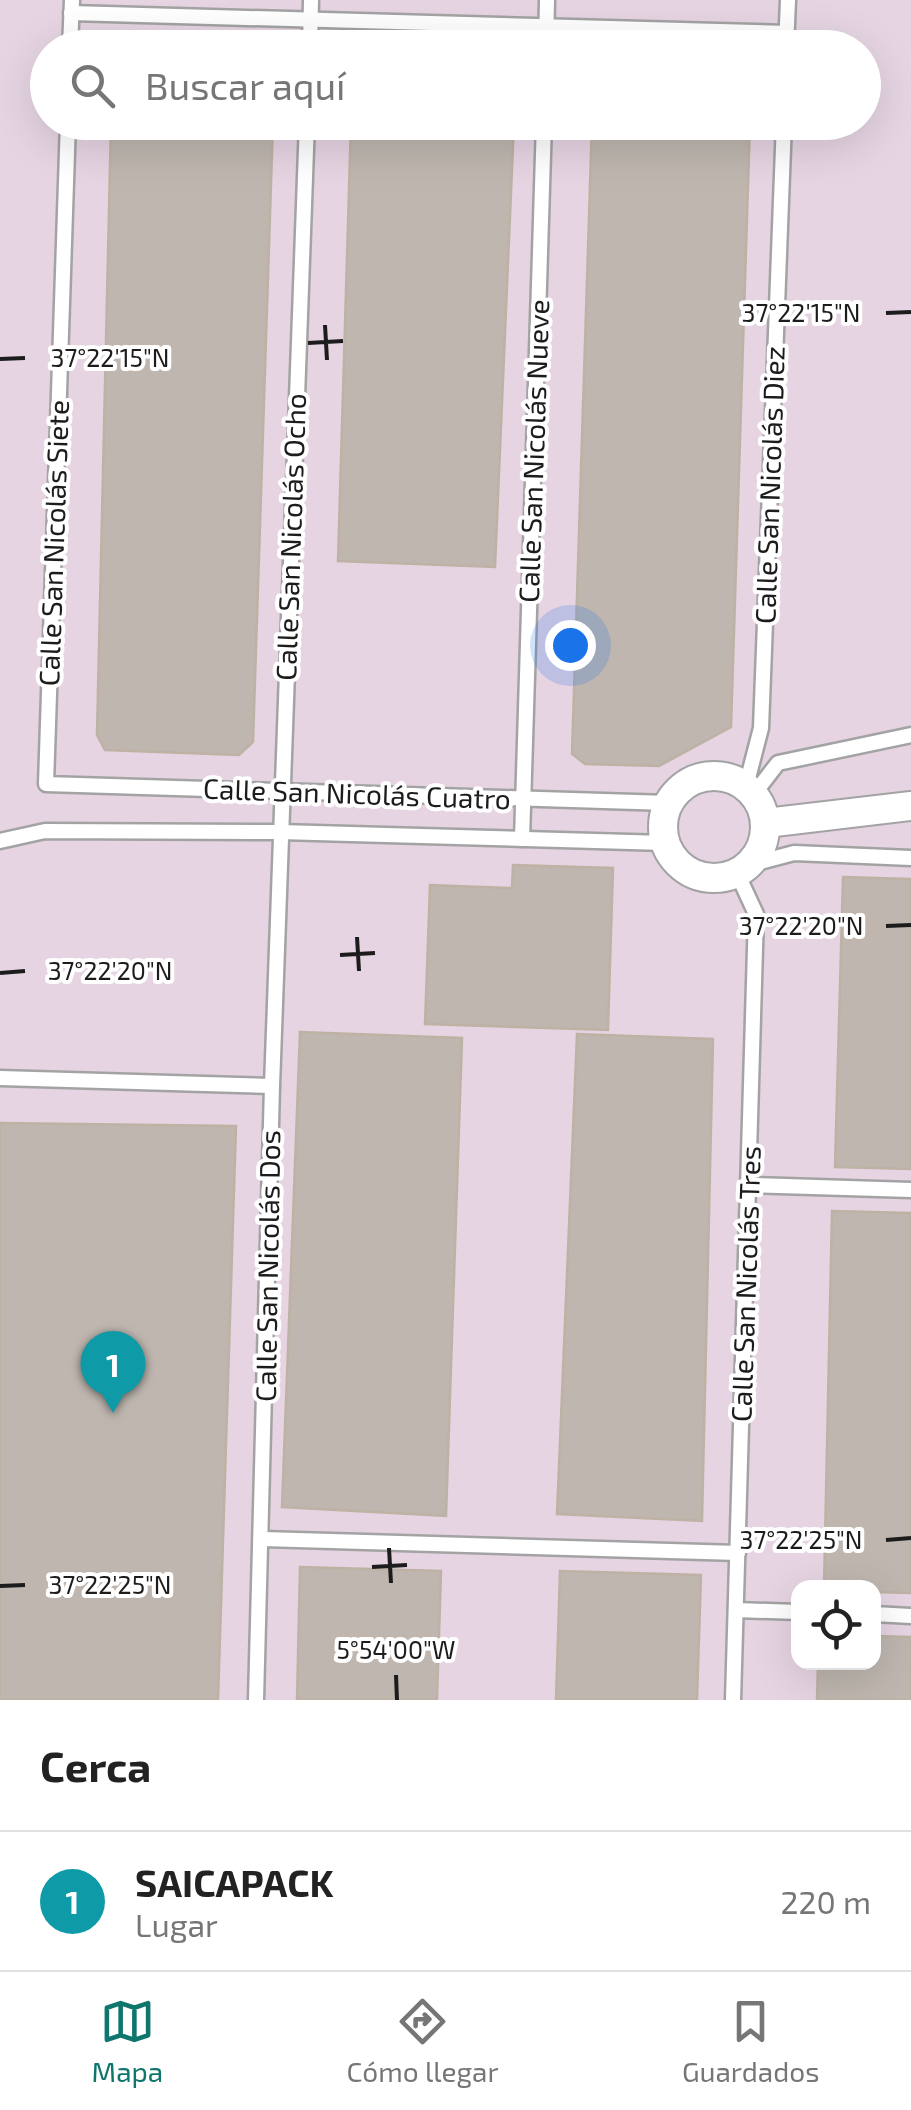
<!DOCTYPE html>
<html lang="es">
<head>
<meta charset="utf-8">
<style>
	:root { --surface:#fff; --page:#f2f2f2; --text:#222; --muted:#767676; --line:#e0e0e0; --accent:#0f766e }
	body { margin:0; font-family:"Exo 2",sans-serif; background:var(--page); color:var(--text) }
	.controls { position:absolute; right:30px; bottom:30px; display:grid; overflow:hidden; border-radius:20px; box-shadow:0 10px 40px #0002 }
	.controls button { width:90px; height:90px; display:grid; place-items:center; padding:0; border:0; border-bottom:2px solid var(--line); background:var(--surface); color:var(--text); font:50px sans-serif }
	.you { position:absolute; left:570px; top:645px; width:35px; height:35px; margin:-25px; border:8px solid #fff; border-radius:50%; background:#1a73e8; box-shadow:0 0 0 15px #1a73e833 }
	.badge { display:grid; place-items:center; width:65px; height:65px; border-radius:50%; background:var(--accent); color:#fff; font-size:32px; font-weight:700 }
	.pin { position:absolute; translate:-50% -82px; filter:drop-shadow(0 2px 5px #0008) }
	.pin::after { content:''; position:absolute; top:52px; width:35px; height:30px; background:inherit; clip-path:polygon(0 0,100% 0,50% 100%) }
	.list { margin:0; padding:0; list-style:none }
	h2 { display:flex; justify-content:space-between; align-items:center; height:130px; margin:0; padding:0 40px; font-size:42px }
	h2 small { font-size:32px; font-weight:400; color:var(--muted) }
	.list li { display:grid; grid-template-columns:65px 1fr auto; gap:30px; align-items:center; box-sizing:border-box; height:140px; padding:0 40px; border-top:2px solid var(--line) }
	.list b { display:block; font-size:38px; white-space:nowrap }
	.list p { margin:0; font-size:32px; white-space:nowrap; color:var(--muted) }
	.list em { font-size:32px; font-style:normal; color:var(--muted) }
	.icon { flex:none; width:55px; height:55px; fill:none; stroke:currentColor; stroke-width:2; stroke-linecap:round; stroke-linejoin:round }
	.map { position:relative; flex:none; width:911px; height:1700px; overflow:hidden }
	.search { position:absolute; background:var(--surface); box-shadow:0 10px 40px #0002; left:30px; right:30px; top:30px; height:110px; display:flex; align-items:center; gap:25px; box-sizing:border-box; padding:0 35px; border-radius:55px; color:var(--muted); font-size:38px }
	.sheet { height:270px; background:var(--surface) }
	nav { display:flex; justify-content:space-around; align-items:center; box-sizing:border-box; height:140px; border-top:2px solid var(--line); background:var(--surface); font-size:28px; color:var(--muted) }
	nav a { display:grid; justify-items:center; gap:5px }
	nav .on { color:var(--accent) }
	.map>svg:first-child { display:block }
	.industrial { fill:#e6d4e2; fill-rule:evenodd }
	.building { fill:#beb6af; stroke:#beb2a5; stroke-width:2.5 }
	.lines { fill:none; stroke-linecap:round; stroke-linejoin:round }
	.service-casing { stroke:#a3a3a3; stroke-width:19 }
	.minor-casing { stroke:#a3a3a3; stroke-width:32 }
	.service { stroke:#fff; stroke-width:14 }
	.minor { stroke:#fff; stroke-width:28 }
	.ticks { fill:none; stroke:#1c1c1c; stroke-width:4 }
	.labels { text-anchor:middle; stroke-width:8; stroke-linejoin:round; paint-order:stroke }
	.street-label { font-size:28px; fill:#1c1c1c; stroke:#fff }
	.ticks-label { font-size:25px; text-anchor:middle; fill:#1c1c1c; stroke:#fff; stroke-width:8; stroke-linejoin:round; paint-order:stroke }
</style>
</head>
<body>
<div class="map">
<svg width="911" height="1700" viewBox="0 0 911 1700">
	<rect width="100%" height="100%" fill="#edeae2"/>
	<path class="industrial" d="M0 0H911V1700H0ZM48 48H864V122H48ZM798 1588H874V1662H798Z"/>
	<g class="building">
		<polygon points="128,46 236,48 123,48"/>
		<polygon points="111,122 273,122 253,742 239,755 105,750 97,735"/>
		<polygon points="351,122 514,122 495,567 338,561"/>
		<polygon points="592,122 750,122 731,727 659,766 585,764 572,754"/>
		<polygon points="513,865 613,868 608,1030 425,1024 430,885 512,888"/>
		<polygon points="843,877 911,879 911,1169 835,1167"/>
		<polygon points="300,1032 462,1038 446,1516 282,1507"/>
		<polygon points="577,1034 713,1039 702,1521 557,1514"/>
		<polygon points="0,1123 236,1126 218,1700 0,1700"/>
		<polygon points="832,1211 911,1213 911,1593 874,1592 874,1588 824,1588"/>
		<polygon points="300,1567 441,1571 437,1700 297,1700"/>
		<polygon points="560,1571 701,1575 697,1700 556,1700"/>
		<polygon points="874,1636 911,1637 911,1700 817,1700 818,1662 874,1662"/>
	</g>
	<g class="lines">
		<g class="service-casing">
			<g id="service">
				<polyline points="71,13 787,33"/>
				<polyline points="70,48 72,0"/>
				<polyline points="310,48 311,0"/>
				<polyline points="546,48 547,0"/>
				<polyline points="786,48 788,0"/>
				<polyline points="68,122 46,784 668,803"/>
				<polyline points="746,786 761,728 784,122"/>
				<polyline points="754,794 778,763 911,735"/>
				<polyline points="522,839 544,122"/>
				<polyline points="0,841 45,831 280,832 665,843"/>
				<polyline points="749,865 794,853 911,858"/>
				<polyline points="0,1078 272,1086"/>
				<polyline points="750,1185 911,1190"/>
				<polyline points="263,1539 738,1553"/>
				<polyline points="736,1610 798,1612"/>
				<polyline points="874,1614 911,1616"/>
				<polyline points="256,1700 272,1086 307,122"/>
				<polyline points="733,1700 756,914 737,873"/>
			</g>
		</g>
		<g class="minor-casing">
			<g id="minor">
				<circle cx="714" cy="827" r="51"/>
				<polyline points="766,823 911,806"/>
			</g>
		</g>
		<use href="#service" class="service"/>
		<use href="#minor" class="minor"/>
	</g>
	<path class="ticks" d="M886 313 911 312M325 325 327 360M308 343 343 341M0 359 25 358M886 926 911 925M357 937 359 971M340 955 375 953M0 973 25 971M886 1540 911 1538M389 1548 391 1583M372 1567 407 1565M0 1586 25 1585M396 1675 397 1700"/>
	<g class="labels">
		<g class="street-label">
			<text transform="translate(534 451) rotate(-88)" y="10">Calle San Nicolás Nueve</text>
			<text transform="translate(770 485) rotate(-88)" y="10">Calle San Nicolás Diez</text>
			<text transform="translate(291 537) rotate(-88)" y="10">Calle San Nicolás Ocho</text>
			<text transform="translate(54 543) rotate(-88)" y="10">Calle San Nicolás Siete</text>
			<text transform="translate(357 794) rotate(2)" y="10">Calle San Nicolás Cuatro</text>
			<text transform="translate(268 1266) rotate(-89)" y="10">Calle San Nicolás Dos</text>
			<text transform="translate(746 1284) rotate(-88)" y="10">Calle San Nicolás Tres</text>
		</g>
	</g>
	<g class="ticks-label">
		<text x="801" y="322">37°22'15"N</text>
		<text x="110" y="367">37°22'15"N</text>
		<text x="801" y="935">37°22'20"N</text>
		<text x="110" y="980">37°22'20"N</text>
		<text x="801" y="1549">37°22'25"N</text>
		<text x="110" y="1594">37°22'25"N</text>
		<text x="396" y="1659">5°54'00"W</text>
	</g>
</svg>
<div class="controls">
<button><svg class="icon" aria-label="locate" viewBox="0 0 24 24"><circle cx="12" cy="12" r="6"/><path d="M12 2v4M12 18v4M2 12h4M18 12h4"/></svg></button>
</div>
<div class="you"></div>
<div class="pin badge" style="left:113px;top:1413px;background:#0f9aa8">1</div>
<div class="search"><svg class="icon" aria-label="search" viewBox="0 0 24 24"><circle cx="10" cy="10" r="6"/><path d="M15 15l6 6"/></svg>Buscar aquí</div>
</div>
<section class="sheet">
<h2>Cerca<small></small></h2>
<ul class="list">
<li><span class="badge" style="background:#0f9aa8">1</span><div><b>SAICAPACK</b><p>Lugar</p></div><em>220 m</em></li>
</ul>
</section>
<nav>
<a class="on"><svg class="icon" aria-label="map" viewBox="0 0 24 24"><path d="M3 6l6-2 6 2 6-2v14l-6 2-6-2-6 2zM9 4v14M15 6v14"/></svg>Mapa</a>
<a><svg class="icon" aria-label="directions" viewBox="0 0 24 24"><path d="M12 3l9 9-9 9-9-9zM9 14v-3h6M13 9l2 2-2 2"/></svg>Cómo llegar</a>
<a><svg class="icon" aria-label="saved" viewBox="0 0 24 24"><path d="M7 4h10v16l-5-4-5 4z"/></svg>Guardados</a>
</nav>
</body>
</html>
